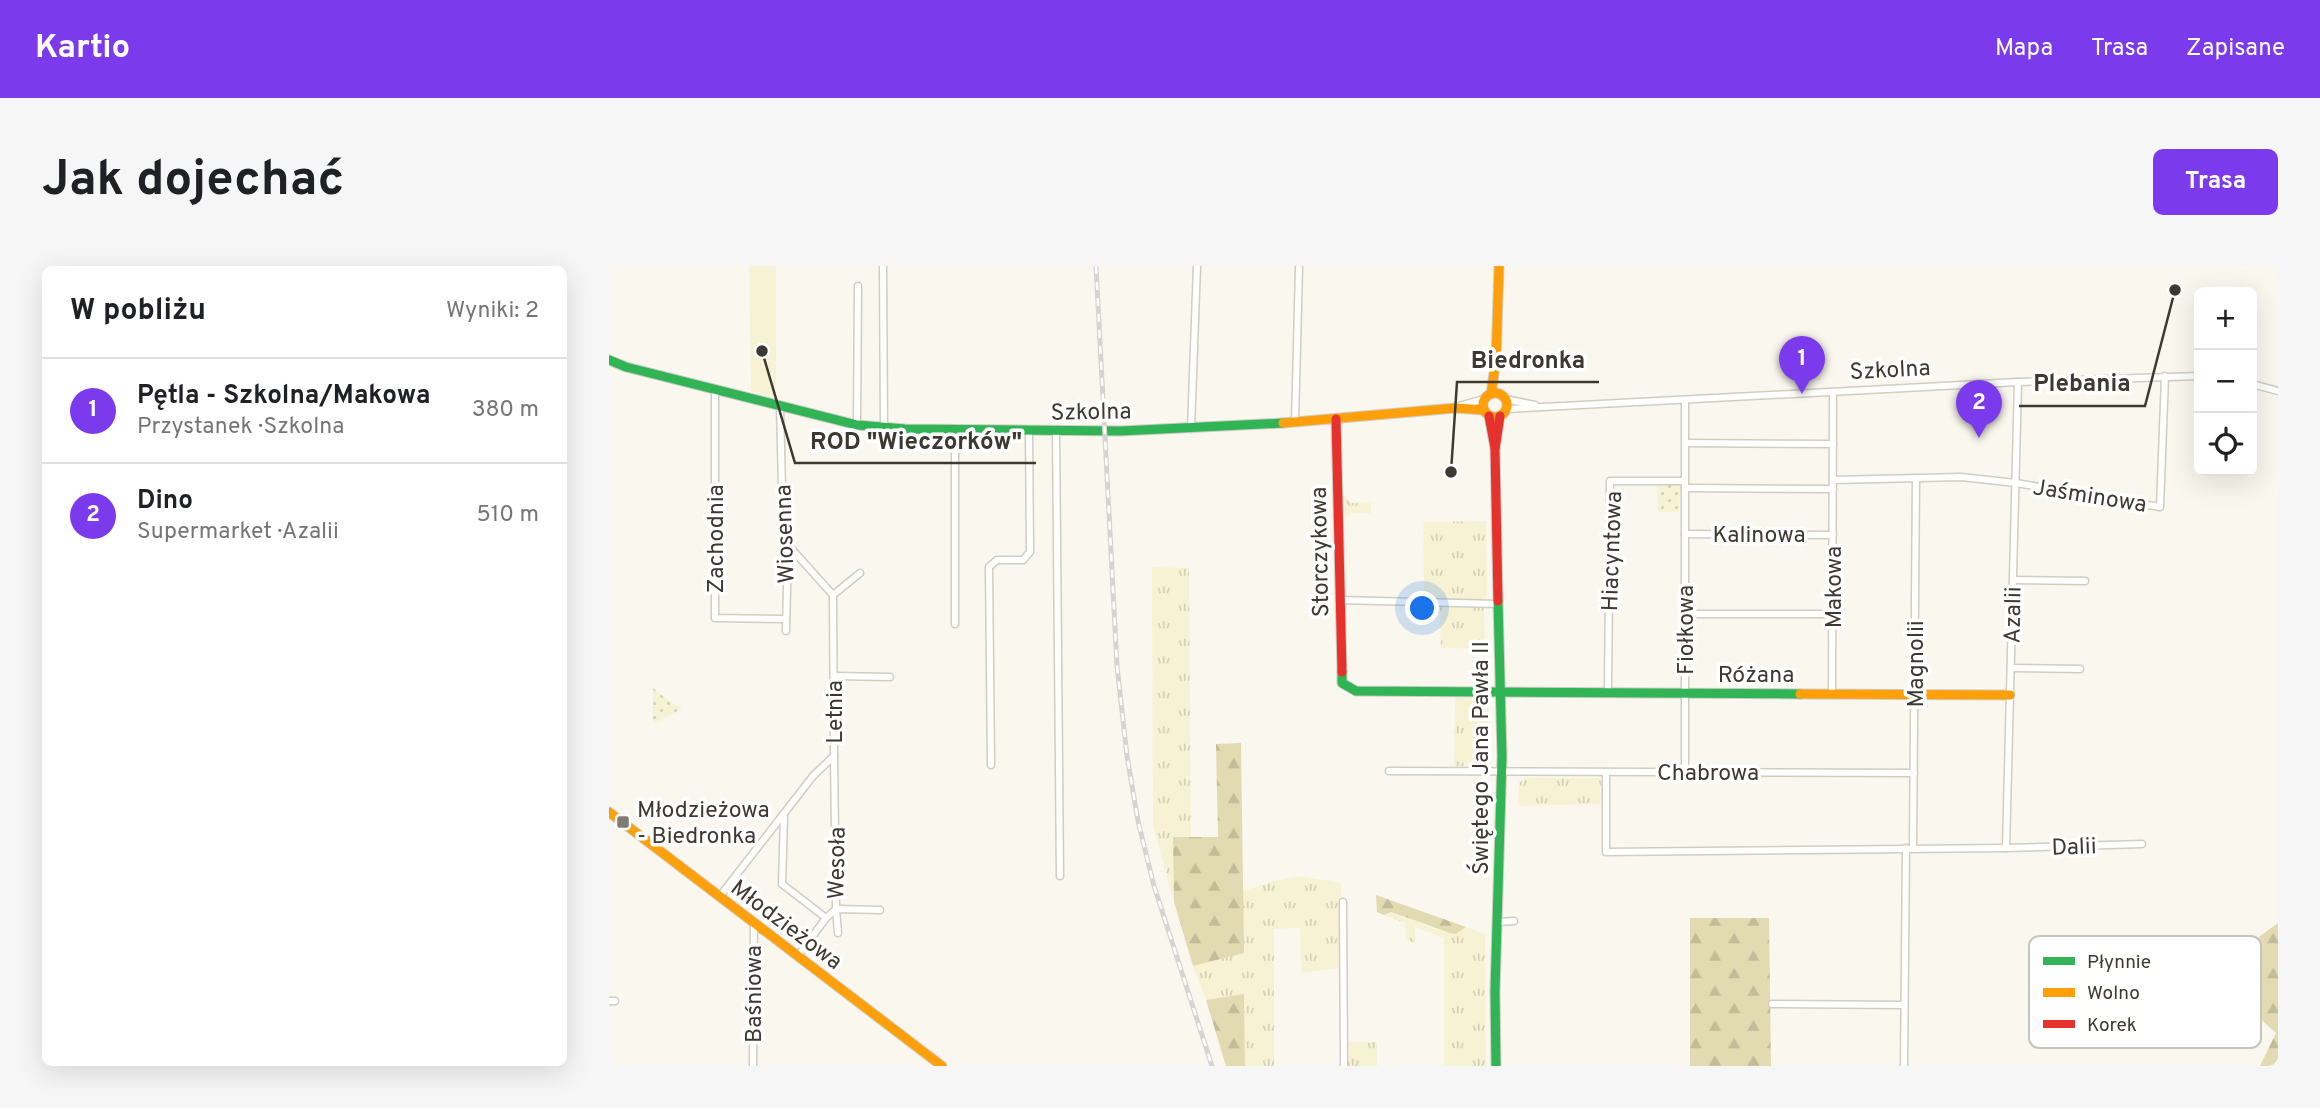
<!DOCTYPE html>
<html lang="pl">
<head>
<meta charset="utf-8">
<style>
	:root { --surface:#fff; --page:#f6f6f6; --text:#202124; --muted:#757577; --line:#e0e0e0; --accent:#7c3aed }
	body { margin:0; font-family:Overpass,sans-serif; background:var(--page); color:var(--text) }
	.controls { position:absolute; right:21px; top:21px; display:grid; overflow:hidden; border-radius:10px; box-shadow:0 7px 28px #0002 }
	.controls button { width:63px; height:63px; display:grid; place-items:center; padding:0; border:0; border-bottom:2px solid var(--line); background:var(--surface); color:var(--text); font:35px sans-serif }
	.you { position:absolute; left:814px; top:343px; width:24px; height:24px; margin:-18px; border:5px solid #fff; border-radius:50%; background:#1a73e8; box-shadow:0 0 0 10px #1a73e833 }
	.badge { display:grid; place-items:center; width:46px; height:46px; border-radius:50%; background:var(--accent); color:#fff; font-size:23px; font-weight:700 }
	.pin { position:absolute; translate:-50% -58px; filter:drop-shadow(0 2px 4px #0008) }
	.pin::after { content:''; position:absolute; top:37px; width:24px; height:21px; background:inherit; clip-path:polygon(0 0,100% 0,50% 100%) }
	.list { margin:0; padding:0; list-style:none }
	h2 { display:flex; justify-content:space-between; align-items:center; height:91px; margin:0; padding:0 28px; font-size:30px }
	h2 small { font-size:23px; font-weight:400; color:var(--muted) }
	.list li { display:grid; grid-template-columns:46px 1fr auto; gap:21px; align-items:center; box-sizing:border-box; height:105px; padding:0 28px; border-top:2px solid var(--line) }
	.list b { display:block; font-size:26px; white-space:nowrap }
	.list p { margin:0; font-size:23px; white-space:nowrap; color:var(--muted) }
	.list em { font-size:23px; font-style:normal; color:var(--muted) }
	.icon { flex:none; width:38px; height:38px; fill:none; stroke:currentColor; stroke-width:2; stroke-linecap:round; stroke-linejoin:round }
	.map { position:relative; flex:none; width:1669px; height:800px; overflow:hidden; border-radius:10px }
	header { display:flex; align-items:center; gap:42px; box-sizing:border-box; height:98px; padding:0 35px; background:var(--accent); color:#fff }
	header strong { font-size:33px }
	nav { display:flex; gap:38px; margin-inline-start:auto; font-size:24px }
	.intro { display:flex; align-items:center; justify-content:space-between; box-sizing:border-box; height:168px; padding:0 42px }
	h1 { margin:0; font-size:49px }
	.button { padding:18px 32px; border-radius:10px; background:var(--accent); color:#fff; font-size:24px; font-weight:700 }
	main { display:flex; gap:42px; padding:0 42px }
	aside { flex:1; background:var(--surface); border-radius:10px; box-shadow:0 7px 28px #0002 }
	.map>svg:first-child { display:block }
	.grass { fill:url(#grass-tufts) }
	.forest { fill:url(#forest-firs) }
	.park { fill:url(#park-dots) }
	.garden { fill:#f8f2d4 }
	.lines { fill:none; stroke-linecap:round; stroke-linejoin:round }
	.street-casing { stroke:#cfcdc4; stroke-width:9 }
	.fast-casing { stroke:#cfcdc4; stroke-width:11 }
	.slow-casing { stroke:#cfcdc4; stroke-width:11 }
	.jam-casing { stroke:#cfcdc4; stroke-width:11 }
	.street { stroke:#fefefc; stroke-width:6 }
	.fast { stroke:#30b455; stroke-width:9 }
	.slow { stroke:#ff9f0a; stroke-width:9 }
	.jam { stroke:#e5322d; stroke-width:9 }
	.rail-casing { stroke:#d5d4d1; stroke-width:5 }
	.rail { stroke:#fff; stroke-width:2.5; stroke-dasharray:8; stroke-linecap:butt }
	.poi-dot { fill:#7e7c73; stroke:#fff; stroke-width:2.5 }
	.labels { text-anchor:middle; stroke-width:7; stroke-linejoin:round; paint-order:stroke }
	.street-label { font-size:23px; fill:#3b3931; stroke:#fff }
	.poi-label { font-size:23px; fill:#3b3931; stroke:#fff; text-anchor:start }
	.key { fill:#fff; stroke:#c4c4c1; stroke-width:2 }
	.key-label { font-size:19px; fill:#3b3931 }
	.leader { fill:none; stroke:#3b3931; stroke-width:2.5 }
	.callout-dot { fill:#3b3931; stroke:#fff; stroke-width:2.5 }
	.callout-label { font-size:24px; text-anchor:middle; font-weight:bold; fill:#3b3931; stroke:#fff; stroke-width:7; stroke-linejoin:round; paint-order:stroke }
</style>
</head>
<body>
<header>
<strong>Kartio</strong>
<nav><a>Mapa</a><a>Trasa</a><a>Zapisane</a></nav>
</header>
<div class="intro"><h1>Jak dojechać</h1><a class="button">Trasa</a></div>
<main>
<aside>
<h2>W pobliżu<small>Wyniki: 2</small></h2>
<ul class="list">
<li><span class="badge">1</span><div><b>Pętla - Szkolna/Makowa</b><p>Przystanek · Szkolna</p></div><em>380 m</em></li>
<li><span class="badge">2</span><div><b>Dino</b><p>Supermarket · Azalii</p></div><em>510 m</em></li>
</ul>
</aside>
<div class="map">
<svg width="1669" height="800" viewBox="0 0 1669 800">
	<defs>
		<pattern id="grass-tufts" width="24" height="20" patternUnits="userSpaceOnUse" patternTransform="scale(1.75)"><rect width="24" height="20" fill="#f8f2d4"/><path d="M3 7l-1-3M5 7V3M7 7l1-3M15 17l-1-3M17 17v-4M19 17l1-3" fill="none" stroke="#d6d0b6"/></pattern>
		<pattern id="forest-firs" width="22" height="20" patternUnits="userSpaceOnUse" patternTransform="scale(1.75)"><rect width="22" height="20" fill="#e2dab1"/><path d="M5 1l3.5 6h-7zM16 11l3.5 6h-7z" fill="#c3bc99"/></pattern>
		<pattern id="park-dots" width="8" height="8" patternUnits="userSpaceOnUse" patternTransform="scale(1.75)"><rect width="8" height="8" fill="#f8f2d4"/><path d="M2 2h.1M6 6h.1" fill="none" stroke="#d6d0b6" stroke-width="1.8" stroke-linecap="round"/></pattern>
	</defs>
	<rect width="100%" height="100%" fill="#faf8ee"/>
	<g class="grass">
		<polygon points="735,230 742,237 762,236 762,247 742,247 736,253"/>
		<polygon points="877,255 878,331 870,334 815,332 814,256"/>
		<polygon points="543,301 580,302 582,571 564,572 565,636 544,559"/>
		<polygon points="831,341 875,342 876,383 832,382"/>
		<path d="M846 432H877C879 450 888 486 876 501L845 500Z"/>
		<polygon points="916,512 990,512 992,514 991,538 909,540 910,517"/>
		<polygon points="691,610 732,617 731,702 692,707 691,662 665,663 665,800 636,800 635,728 597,734 584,700 634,687 633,625 666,615"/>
		<path d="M782 646C802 651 841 676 857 661L876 668 877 800H835V672L806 661V677L797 674 796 657 775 649Z"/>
		<rect x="739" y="776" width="29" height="24"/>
	</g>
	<g class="forest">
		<polygon points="632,477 635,687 584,700 565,636 564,571 609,571 607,478"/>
		<polygon points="767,629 857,661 847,668 841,667 788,648 782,646 775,649 768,646"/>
		<polygon points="1081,652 1160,652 1162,800 1081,800"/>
		<polygon points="1669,657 1669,800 1651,800 1667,767 1619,724 1651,670"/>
		<polygon points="635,728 636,800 617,800 597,734"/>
	</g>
	<g class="park">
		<polygon points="1048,219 1071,219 1070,246 1049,246"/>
		<polygon points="44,422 67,440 73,439 71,444 44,458"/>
	</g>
	<polygon class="garden" points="140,0 167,0 167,132 142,125"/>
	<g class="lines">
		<g class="street-casing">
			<g id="street">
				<polyline points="274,0 275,162"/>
				<polyline points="1643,118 1669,125"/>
				<polyline points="106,124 106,352 177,353"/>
				<polyline points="896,133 926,139"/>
				<polyline points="171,140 174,263 179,279 177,365"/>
				<polyline points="850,140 875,133"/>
				<polyline points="897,143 1409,116 1590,110"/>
				<polyline points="686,156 690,2"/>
				<polyline points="248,159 249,20"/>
				<polyline points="582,163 588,0"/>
				<polyline points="447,165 451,610"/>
				<polyline points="1077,177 1224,178"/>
				<polyline points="1224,214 1352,211 1407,217 1551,241 1556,110"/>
				<polyline points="1076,222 1224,223"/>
				<polyline points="1076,268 1224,269"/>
				<polyline points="1404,314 1476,315"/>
				<polyline points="224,329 251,307"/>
				<polyline points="730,334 889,338"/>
				<polyline points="1076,348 1224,348"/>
				<polyline points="346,358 346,164"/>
				<polyline points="1402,402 1471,403"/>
				<polyline points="226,410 281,411"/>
				<polyline points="999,426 1001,215 1076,215"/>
				<polyline points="1223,428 1224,126"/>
				<polyline points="382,499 380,301 388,294 414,294 421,286 420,165"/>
				<polyline points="780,505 1305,507"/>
				<polyline points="997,506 997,586 1397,582 1533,578"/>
				<polyline points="1076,506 1076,134"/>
				<polyline points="175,551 173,618 217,652"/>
				<polyline points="1304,582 1307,213"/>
				<polyline points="1397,582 1409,116"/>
				<polyline points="111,630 204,510 225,490 224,329 179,279"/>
				<polyline points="734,636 735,800"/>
				<polyline points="888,656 905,655"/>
				<polyline points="229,667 227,643 271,644"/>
				<polyline points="189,690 217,652 227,643 225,490"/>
				<polyline points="0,735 6,735"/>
				<polyline points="1163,738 1295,739"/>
				<polyline points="144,800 145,656"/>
				<polyline points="1295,800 1297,582"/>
			</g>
		</g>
		<g class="fast-casing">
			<g id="fast">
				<polyline points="0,94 17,101 248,159 296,163 512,165 674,157"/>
				<polyline points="733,406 733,417 747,425 1191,428"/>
				<polyline points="887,800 886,725 893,491 889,335"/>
			</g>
		</g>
		<g class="slow-casing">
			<g id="slow">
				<circle cx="886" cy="139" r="12"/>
				<polyline points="882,128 887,94 890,0"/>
				<polyline points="674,157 847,142 875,144"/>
				<polyline points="1191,428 1401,429"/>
				<polyline points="0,546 333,800"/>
			</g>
		</g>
		<g class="jam-casing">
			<g id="jam">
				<polyline points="880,150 886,182"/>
				<polyline points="727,153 733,406"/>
				<polyline points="889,335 886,183 891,150"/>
			</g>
		</g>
		<use href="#street" class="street"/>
		<use href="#fast" class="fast"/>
		<use href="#slow" class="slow"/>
		<use href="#jam" class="jam"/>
		<g class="rail-casing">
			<polyline id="rail" points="487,0 508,400 518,490 529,555 545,620 603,800"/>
		</g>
		<use href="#rail" class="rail"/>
	</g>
	<rect class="poi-dot" x="7" y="549" width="14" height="14" rx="3.5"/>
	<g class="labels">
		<g class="street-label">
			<text transform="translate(1281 103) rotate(-3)" y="8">Szkolna</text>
			<text transform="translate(482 145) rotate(-1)" y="8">Szkolna</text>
			<text transform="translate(1481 229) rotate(9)" y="8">Jaśminowa</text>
			<text transform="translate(175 268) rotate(-92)" y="8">Wiosenna</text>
			<text x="1150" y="276">Kalinowa</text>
			<text transform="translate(106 273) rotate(-90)" y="8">Zachodnia</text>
			<text transform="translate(1002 285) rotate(-88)" y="8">Hiacyntowa</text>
			<text transform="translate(710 286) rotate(-91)" y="8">Storczykowa</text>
			<text transform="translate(1224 321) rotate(-90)" y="8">Makowa</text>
			<text transform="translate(1403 349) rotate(-89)" y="8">Azalii</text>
			<text transform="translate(1076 364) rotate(-90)" y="8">Fiołkowa</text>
			<text transform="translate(1306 398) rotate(-90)" y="8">Magnolii</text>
			<text x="1147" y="416">Różana</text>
			<text transform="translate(225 446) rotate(-90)" y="8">Letnia</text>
			<text transform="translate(871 492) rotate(-90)" y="8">Świętego Jana Pawła II</text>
			<text x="1099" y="514">Chabrowa</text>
			<text transform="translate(1465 580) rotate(-2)" y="8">Dalii</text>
			<text transform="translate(227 597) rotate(-89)" y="8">Wesoła</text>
			<text transform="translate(178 658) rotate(37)" y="8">Młodzieżowa</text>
			<text transform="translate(144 728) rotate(-90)" y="8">Baśniowa</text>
		</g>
		<g class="poi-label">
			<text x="28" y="551">Młodzieżowa<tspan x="28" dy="26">- Biedronka</tspan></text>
		</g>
	</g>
	<rect x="1420" y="670" width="232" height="112" rx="10" class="key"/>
	<rect x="1434" y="691" width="32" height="8" fill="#30b455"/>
	<rect x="1434" y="722" width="32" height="9" fill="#ff9f0a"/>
	<rect x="1434" y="754" width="32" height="8" fill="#e5322d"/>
	<g class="key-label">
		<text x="1478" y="702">Płynnie</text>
		<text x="1478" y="733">Wolno</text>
		<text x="1478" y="765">Korek</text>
	</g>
	<path class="leader" d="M842 206L848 116H990M1566 24L1536 140H1410M153 85L186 197H427"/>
	<g class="callout-dot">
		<circle cx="842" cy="206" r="7"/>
		<circle cx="1566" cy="24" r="7"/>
		<circle cx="153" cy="85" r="7"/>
	</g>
	<g class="callout-label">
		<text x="919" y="102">Biedronka</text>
		<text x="1473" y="125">Plebania</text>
		<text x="307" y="183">ROD "Wieczorków"</text>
	</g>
</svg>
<div class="controls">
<button>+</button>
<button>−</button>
<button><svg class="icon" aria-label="locate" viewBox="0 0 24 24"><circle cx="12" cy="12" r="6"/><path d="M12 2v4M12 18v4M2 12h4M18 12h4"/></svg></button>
</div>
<div class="you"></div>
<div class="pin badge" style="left:1193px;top:128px">1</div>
<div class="pin badge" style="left:1370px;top:172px">2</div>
</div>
</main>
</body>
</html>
